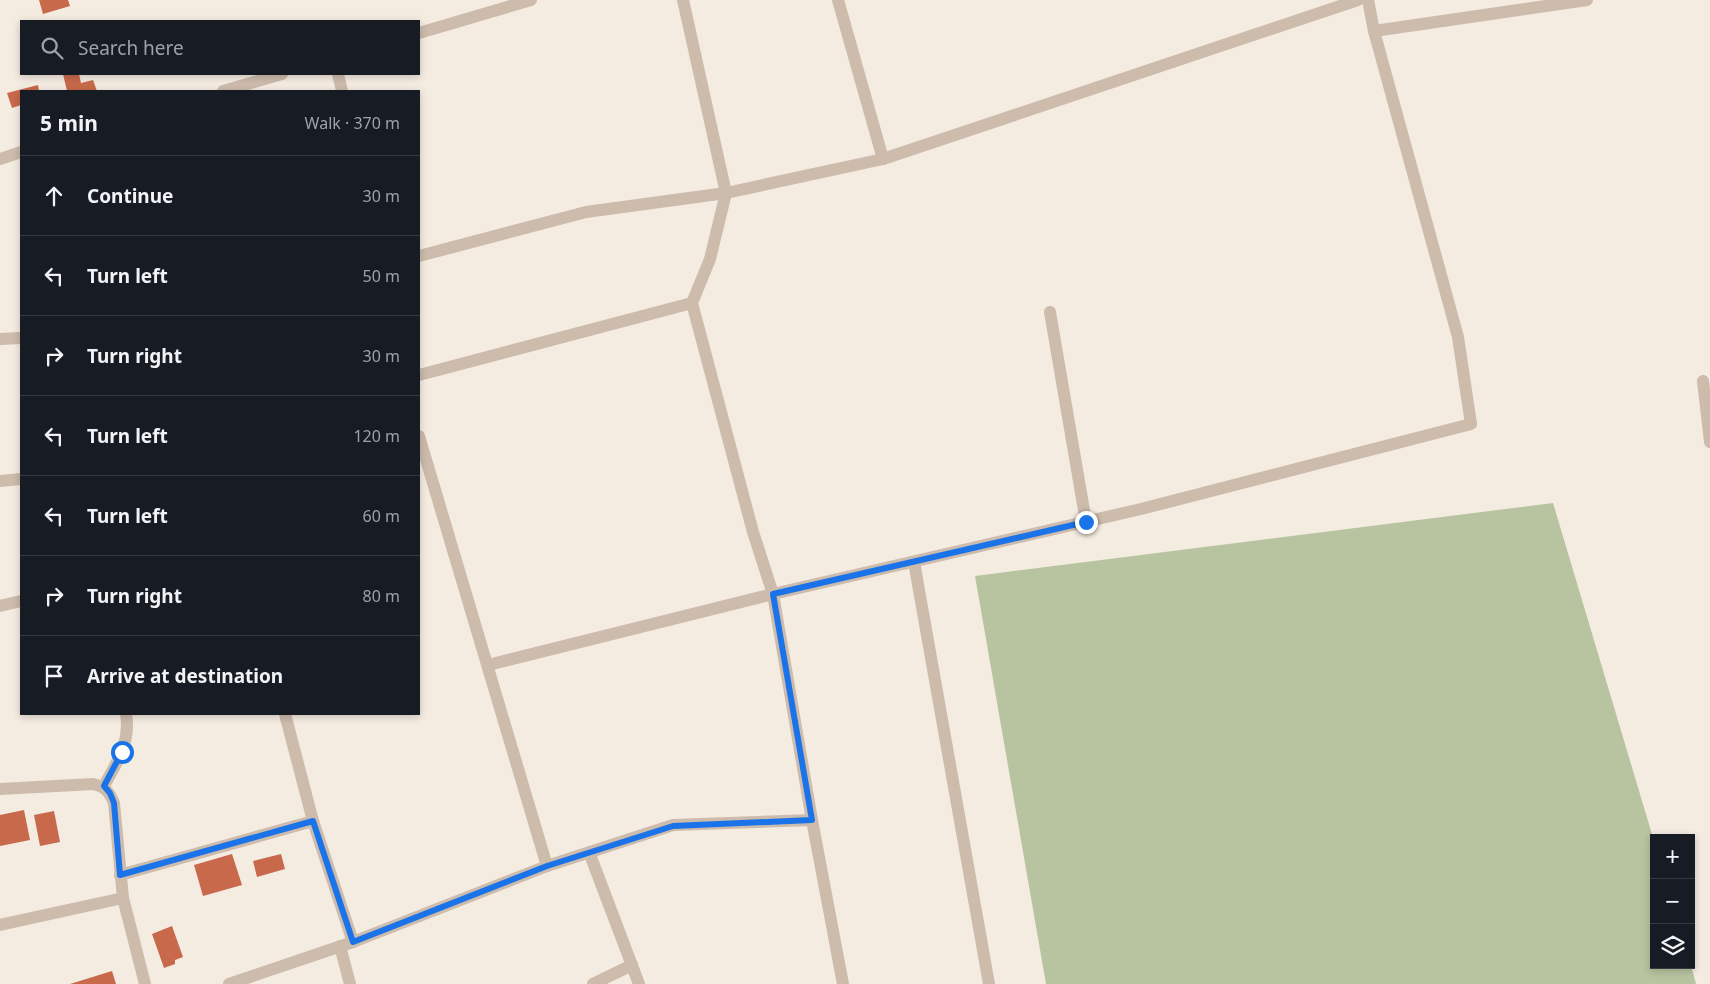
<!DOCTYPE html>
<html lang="en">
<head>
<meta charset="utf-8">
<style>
	:root { --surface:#171b24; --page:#20242c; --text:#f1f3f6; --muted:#9ea1a6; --line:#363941 }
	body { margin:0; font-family:"Noto Sans",sans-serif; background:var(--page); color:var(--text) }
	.controls { position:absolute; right:15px; bottom:15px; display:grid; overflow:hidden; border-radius:0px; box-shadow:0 2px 8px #0003 }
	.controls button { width:45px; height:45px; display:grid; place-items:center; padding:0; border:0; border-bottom:1px solid var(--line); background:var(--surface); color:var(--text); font:25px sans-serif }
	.stop { position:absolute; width:15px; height:15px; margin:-11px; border:4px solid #1a73e8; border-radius:50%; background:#fff }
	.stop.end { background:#1a73e8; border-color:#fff; box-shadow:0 1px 5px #0008 }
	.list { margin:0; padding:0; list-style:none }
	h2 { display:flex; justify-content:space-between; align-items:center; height:65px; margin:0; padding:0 20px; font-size:21px }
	h2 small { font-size:16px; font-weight:400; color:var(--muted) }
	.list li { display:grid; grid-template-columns:32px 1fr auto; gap:15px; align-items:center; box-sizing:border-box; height:80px; padding:0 20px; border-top:1px solid var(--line) }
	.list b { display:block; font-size:19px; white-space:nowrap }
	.list em { font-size:16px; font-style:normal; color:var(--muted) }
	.icon { flex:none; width:28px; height:28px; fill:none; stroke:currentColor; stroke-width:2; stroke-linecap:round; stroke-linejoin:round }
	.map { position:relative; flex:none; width:1710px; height:984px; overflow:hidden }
	.search { position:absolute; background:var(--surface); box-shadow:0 2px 8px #0003; left:20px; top:20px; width:400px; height:55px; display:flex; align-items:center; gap:12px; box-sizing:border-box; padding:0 18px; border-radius:0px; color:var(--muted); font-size:19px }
	.panel { position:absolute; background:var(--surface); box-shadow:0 2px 8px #0003; left:20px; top:90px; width:400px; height:625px; border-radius:0px }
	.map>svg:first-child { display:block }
	.green { fill:#b8c4a0 }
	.building { fill:#c8694b }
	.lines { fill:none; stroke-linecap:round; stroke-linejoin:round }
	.service { stroke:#cdbbac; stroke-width:12 }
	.minor { stroke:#cdbbac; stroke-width:12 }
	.route { stroke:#1a73e8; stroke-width:6 }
</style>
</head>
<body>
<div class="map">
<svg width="1710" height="984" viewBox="0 0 1710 984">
	<rect width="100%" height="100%" fill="#f4ebe1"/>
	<polygon class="green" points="1553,503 1654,841 1654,965 1691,965 1696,984 1046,984 975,576"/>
	<g class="building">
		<polygon points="39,0 68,0 70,6 43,14"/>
		<polygon points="63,74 79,74 81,83 93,80 97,91 67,91"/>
		<polygon points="38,85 39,91 21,91 21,105 12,108 7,93"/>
		<polygon points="24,810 30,840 0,846 0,815"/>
		<polygon points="54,811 60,842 40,846 34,815"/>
		<polygon points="232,854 242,885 203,896 194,865"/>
		<polygon points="281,854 285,869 257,877 253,861"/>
		<polygon points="172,926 183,957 175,960 175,964 164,968 152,934"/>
		<polygon points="112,971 116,984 70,984"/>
	</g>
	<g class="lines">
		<g class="service">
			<polyline points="1050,312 1086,522"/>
			<polyline points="1703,381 1710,442"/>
		</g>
		<g class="minor">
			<polyline points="838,0 883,159"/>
			<polyline points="1374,31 1587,0"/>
			<polyline points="419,33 531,0"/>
			<polyline points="338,74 342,91"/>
			<polyline points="223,91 282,74"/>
			<polyline points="0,159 21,152"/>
			<polyline points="419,256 586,212 726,193 883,159 1358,0"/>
			<polyline points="692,303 753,532 773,594 812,820"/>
			<polyline points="0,339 21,338"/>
			<polyline points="419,375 692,303 710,259 726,193 683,0"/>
			<polyline points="419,436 547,866"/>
			<polyline points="0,481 21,479"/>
			<polyline points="914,562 989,984"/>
			<polyline points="0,606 21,601"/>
			<polyline points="488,665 773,594 1141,509 1471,424 1458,337 1374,31 1368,0"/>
			<polyline points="285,714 313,821 353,942"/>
			<path d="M104 786C117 762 131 742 126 714"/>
			<path d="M0 789 93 784C105 787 109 791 114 803L123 898 145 984"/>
			<polyline points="589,852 639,984"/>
			<polyline points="120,875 313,821"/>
			<polyline points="0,925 123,898"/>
			<polyline points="340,946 350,984"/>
			<polyline points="229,984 353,942 547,866 673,825 812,820 843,984"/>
			<polyline points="593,984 632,965"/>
		</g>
	</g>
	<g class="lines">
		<polyline class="route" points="122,752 104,786 110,793 114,803 120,875 313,821 353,942 547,866 673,826 812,820 773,594 1086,522"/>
	</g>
</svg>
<div class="controls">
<button>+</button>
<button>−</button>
<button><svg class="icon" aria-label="layers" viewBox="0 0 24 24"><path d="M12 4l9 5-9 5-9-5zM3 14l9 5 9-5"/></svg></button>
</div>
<div class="stop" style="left:122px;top:752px"></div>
<div class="stop end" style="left:1086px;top:522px"></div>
<div class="search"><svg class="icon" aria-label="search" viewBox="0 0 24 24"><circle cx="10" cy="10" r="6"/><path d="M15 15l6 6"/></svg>Search here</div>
<section class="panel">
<h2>5 min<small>Walk · 370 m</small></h2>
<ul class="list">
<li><svg class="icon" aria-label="ahead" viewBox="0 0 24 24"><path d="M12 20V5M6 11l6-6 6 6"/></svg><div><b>Continue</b></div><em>30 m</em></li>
<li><svg class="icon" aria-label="left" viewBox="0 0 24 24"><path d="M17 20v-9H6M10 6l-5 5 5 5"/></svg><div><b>Turn left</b></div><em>50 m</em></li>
<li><svg class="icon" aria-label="right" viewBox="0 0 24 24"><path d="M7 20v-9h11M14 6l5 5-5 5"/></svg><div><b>Turn right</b></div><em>30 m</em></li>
<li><svg class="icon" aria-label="left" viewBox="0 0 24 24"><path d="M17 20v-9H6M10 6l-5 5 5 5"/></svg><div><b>Turn left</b></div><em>120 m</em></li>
<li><svg class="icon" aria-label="left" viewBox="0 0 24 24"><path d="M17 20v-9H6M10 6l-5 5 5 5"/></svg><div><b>Turn left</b></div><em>60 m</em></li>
<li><svg class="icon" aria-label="right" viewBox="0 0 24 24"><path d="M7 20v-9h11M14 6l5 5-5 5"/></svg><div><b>Turn right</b></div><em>80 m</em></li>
<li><svg class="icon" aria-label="arrive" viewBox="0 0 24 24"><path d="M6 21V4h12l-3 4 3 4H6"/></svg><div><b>Arrive at destination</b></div></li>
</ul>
</section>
</div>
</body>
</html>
